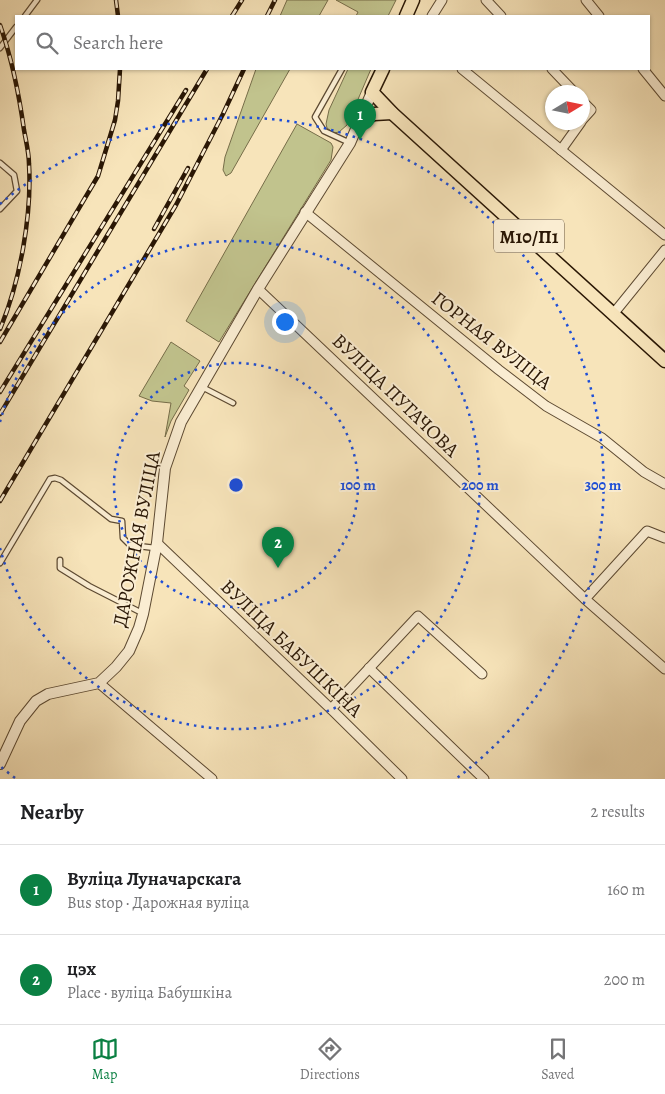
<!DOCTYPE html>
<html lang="en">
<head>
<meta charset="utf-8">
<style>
	:root { --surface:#fff; --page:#f2f2f2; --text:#202124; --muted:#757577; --line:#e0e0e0; --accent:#0b8043 }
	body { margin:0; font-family:Alegreya,serif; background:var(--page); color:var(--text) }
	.compass { position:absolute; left:545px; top:85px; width:45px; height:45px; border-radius:50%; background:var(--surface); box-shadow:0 1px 4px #0004; rotate:80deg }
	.you { position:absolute; left:284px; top:321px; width:18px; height:18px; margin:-12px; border:4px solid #fff; border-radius:50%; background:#1a73e8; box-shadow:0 0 0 8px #1a73e833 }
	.badge { display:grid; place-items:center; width:32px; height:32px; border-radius:50%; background:var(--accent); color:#fff; font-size:16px; font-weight:700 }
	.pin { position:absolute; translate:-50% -41px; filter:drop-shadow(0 1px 2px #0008) }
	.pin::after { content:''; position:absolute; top:26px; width:18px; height:15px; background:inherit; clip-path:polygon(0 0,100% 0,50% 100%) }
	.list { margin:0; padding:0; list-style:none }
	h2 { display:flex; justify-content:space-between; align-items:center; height:65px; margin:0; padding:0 20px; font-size:21px }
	h2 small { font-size:16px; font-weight:400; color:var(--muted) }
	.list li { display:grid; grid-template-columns:32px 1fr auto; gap:15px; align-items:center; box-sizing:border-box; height:90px; padding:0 20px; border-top:1px solid var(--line) }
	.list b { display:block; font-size:19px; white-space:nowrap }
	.list p { margin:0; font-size:16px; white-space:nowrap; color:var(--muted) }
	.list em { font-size:16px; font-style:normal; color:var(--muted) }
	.icon { flex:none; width:28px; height:28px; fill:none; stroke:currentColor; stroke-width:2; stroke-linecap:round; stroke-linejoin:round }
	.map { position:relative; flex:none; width:665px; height:779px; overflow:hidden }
	.search { position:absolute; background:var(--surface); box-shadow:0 1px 4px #0004; left:15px; right:15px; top:15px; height:55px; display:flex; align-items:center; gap:12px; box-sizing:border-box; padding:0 18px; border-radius:0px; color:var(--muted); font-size:19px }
	.sheet { height:245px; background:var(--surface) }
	nav { display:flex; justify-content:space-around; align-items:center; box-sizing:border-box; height:70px; border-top:1px solid var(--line); background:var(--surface); font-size:14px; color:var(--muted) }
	nav a { display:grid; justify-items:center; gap:2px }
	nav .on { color:var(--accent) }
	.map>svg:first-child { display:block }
	.green { fill:#c1c38d; stroke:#766d49 }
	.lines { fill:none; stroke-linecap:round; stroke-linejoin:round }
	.service-casing { stroke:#5d4a32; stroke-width:7 }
	.minor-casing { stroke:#5d4a32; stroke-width:11 }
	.tertiary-casing { stroke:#5d4a32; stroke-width:12 }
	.primary-casing { stroke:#2a1705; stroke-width:15 }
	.service { stroke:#faedd2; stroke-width:4.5 }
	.minor { stroke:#faedd2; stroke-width:9 }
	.tertiary { stroke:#faedd2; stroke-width:10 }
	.primary { stroke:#f7e4ba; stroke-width:12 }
	.rail-casing { stroke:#2a1705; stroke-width:4.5 }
	.rail { stroke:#faedd2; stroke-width:2.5; stroke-dasharray:8; stroke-linecap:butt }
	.ring { fill:none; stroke:#1d4ed8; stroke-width:2.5; stroke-dasharray:2.5 5 }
	.labels { text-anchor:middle; stroke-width:4; stroke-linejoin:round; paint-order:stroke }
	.shield { fill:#faedd2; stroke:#685742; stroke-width:1 }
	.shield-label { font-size:19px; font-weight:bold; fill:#2a1705 }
	.street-label { font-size:20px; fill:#2a1705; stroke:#faedd2 }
	.centre { fill:#1d4ed8; stroke:#faedd2; stroke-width:2.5 }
	.ring-label { font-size:15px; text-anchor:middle; font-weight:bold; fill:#1d4ed8; stroke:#faedd2; stroke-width:4; stroke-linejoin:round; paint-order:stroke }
</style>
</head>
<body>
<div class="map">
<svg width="665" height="779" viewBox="0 0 665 779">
	<rect width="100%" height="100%" fill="#f7e4ba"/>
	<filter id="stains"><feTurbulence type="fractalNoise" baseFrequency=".004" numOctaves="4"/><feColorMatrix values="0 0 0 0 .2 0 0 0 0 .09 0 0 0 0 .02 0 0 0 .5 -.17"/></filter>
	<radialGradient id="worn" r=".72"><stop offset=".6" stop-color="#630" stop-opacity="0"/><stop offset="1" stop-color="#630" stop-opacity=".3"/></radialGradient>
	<g class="green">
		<polygon points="287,0 328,0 319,16 280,16"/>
		<polygon points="336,0 396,0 388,16 356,16 358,12"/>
		<polygon points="256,69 290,69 231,173 226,176 223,170 225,157"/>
		<polygon points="348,69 371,69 347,125 339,132 334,133 327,128 326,124 329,110"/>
		<polygon points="297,124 331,143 333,147 331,160 219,342 186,321"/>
		<polygon points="171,342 200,361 184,386 189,390 171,421 165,437 171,403 152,401 139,396"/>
	</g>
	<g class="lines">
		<g class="service-casing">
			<g id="service">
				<polyline points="25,16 37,0"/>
				<polyline points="0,48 16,27"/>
				<polyline points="342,69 315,117 324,131 350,143"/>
				<polyline points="0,163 14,175 17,191 0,209"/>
				<polyline points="202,387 233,403"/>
				<polyline points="60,560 60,568 89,586 142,613"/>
				<polyline points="0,563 50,479 55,478 61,480 111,519 122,521 123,538 130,545 155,548"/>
			</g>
		</g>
		<g class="minor-casing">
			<g id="minor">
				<polyline points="486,0 501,16"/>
				<polyline points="586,0 599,16"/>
				<polyline points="432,16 442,0"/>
				<polyline points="462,69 665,235"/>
				<polyline points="552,69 574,92"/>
				<polyline points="643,69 665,96"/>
				<polyline points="582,101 591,110 582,120"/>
				<polyline points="561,150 581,122"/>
				<polyline points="305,212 499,370 546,406 602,438 644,472 665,484"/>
				<polyline points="258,289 585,599 665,669"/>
				<polyline points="614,313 665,250"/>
				<polyline points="157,543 331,709 402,779"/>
				<polyline points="585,599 647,531 665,538"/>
				<polyline points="369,668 484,779"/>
				<polyline points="99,683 212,779"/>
				<polyline points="331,709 418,616 482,674"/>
			</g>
		</g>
		<g class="tertiary-casing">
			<polyline id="tertiary" points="0,764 20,721 36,701 48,694 99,683 116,667 129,651 139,628 143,614 157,543 165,468 181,422 258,289 350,143 372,92"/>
		</g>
		<g class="primary-casing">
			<g id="primary">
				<polyline points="406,16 413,0"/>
				<polyline points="383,69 372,92 392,113 665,361"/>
				<polyline points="360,121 374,114 392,113"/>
			</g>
		</g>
		<use href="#service" class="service"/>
		<use href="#minor" class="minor"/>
		<use href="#tertiary" class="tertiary"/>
		<use href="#primary" class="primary"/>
		<g class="rail-casing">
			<g id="rail">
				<polyline points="116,0 118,16"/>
				<polyline points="232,16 242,0"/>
				<polyline points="267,16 275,0"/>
				<path d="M0 25C12 59 19 94 24 130 26 141 29 153 29 164 32 215 20 282 0 329"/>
				<polyline points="154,229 188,168"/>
				<polyline points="0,342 98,176 115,120 118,101 120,69"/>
				<polyline points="0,392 186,90"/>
				<polyline points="0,414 207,69"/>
				<polyline points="0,501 176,205 223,114 244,69"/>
			</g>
		</g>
		<use href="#rail" class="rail"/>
	</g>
	<g class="ring">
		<circle cx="236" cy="485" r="122"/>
		<path d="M0 422A244 244 0 1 1 0 548"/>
		<path d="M15 778A367 367 0 0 1 0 766M0 204A367 367 0 1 1 457 778"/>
	</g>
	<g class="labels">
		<rect class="shield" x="494" y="219.5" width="70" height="33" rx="4"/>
		<g class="shield-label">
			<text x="529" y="243">М10/П1</text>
		</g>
		<g class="street-label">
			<text transform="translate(492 340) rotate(38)" y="7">ГОРНАЯ ВУЛІЦА</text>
			<text transform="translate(396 395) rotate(44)" y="7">ВУЛІЦА ПУГАЧОВА</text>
			<text transform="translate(136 539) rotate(-79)" y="7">ДАРОЖНАЯ ВУЛІЦА</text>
			<text transform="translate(292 648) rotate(44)" y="7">ВУЛІЦА БАБУШКІНА</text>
		</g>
	</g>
	<circle cx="236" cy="485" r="8" class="centre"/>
	<g class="ring-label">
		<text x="358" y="490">100 m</text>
		<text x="480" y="490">200 m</text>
		<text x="603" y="490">300 m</text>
	</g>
	<rect width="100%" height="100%" filter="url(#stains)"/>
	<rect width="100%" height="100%" fill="url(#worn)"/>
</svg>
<svg class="compass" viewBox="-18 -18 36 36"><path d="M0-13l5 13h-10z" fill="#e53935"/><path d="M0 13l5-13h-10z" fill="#757577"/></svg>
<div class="you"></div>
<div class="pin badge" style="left:360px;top:140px">1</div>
<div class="pin badge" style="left:278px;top:568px">2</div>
<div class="search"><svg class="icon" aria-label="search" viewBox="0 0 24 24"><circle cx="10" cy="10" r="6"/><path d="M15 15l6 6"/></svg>Search here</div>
</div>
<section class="sheet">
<h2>Nearby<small>2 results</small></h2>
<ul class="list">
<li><span class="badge">1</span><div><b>Вуліца Луначарскага</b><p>Bus stop · Дарожная вуліца</p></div><em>160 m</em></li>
<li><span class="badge">2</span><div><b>цэх</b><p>Place · вуліца Бабушкіна</p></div><em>200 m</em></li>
</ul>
</section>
<nav>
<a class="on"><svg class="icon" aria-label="map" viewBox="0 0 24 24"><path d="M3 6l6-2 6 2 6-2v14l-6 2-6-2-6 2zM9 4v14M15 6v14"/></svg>Map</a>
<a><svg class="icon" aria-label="directions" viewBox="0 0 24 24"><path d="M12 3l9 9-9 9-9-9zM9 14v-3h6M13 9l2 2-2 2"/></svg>Directions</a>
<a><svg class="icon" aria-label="saved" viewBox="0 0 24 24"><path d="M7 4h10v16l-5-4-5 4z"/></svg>Saved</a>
</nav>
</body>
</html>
